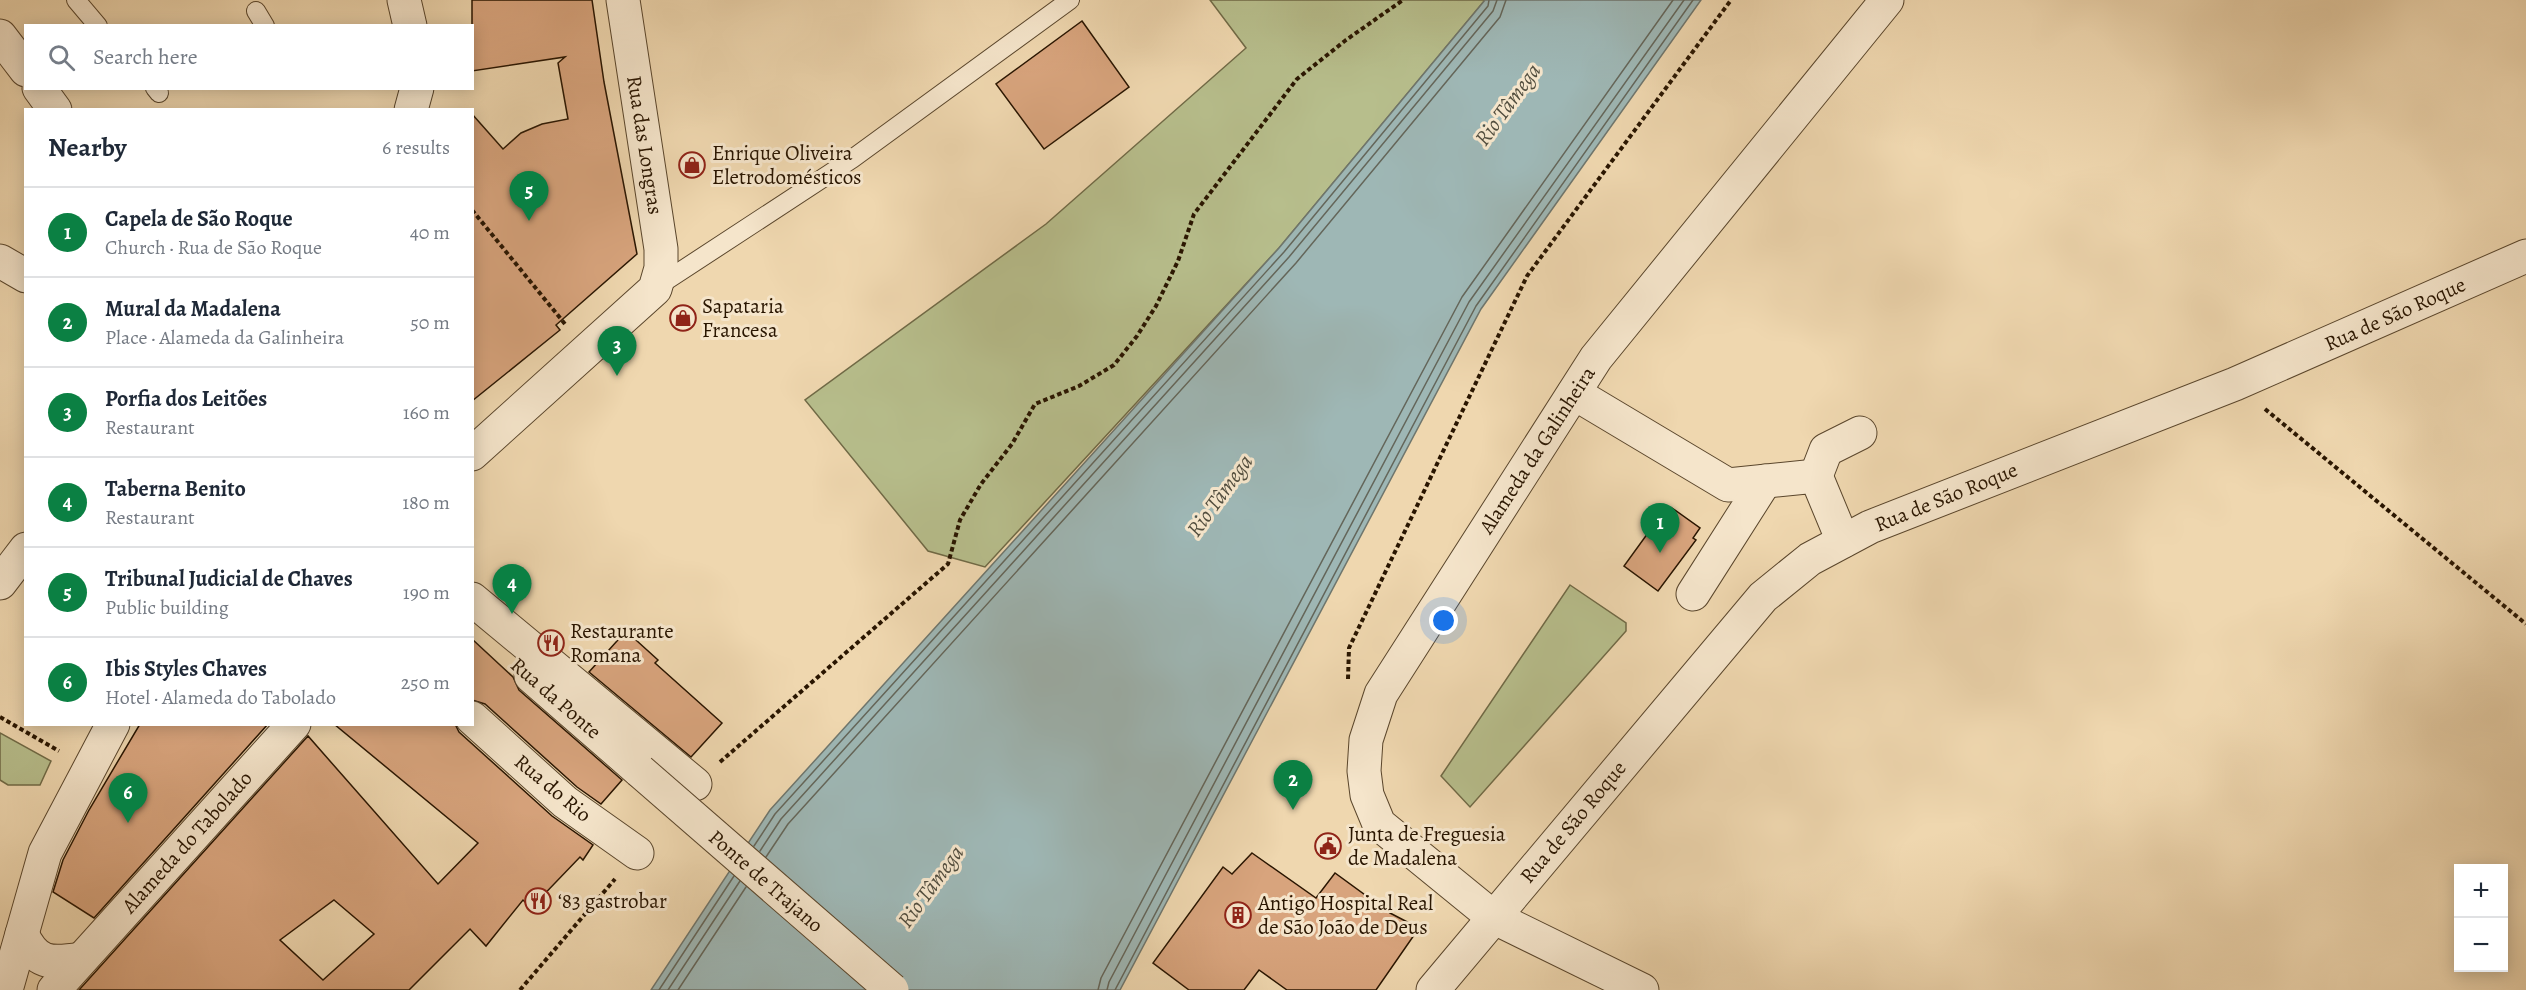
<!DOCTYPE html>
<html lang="en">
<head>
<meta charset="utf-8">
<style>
	:root { --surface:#fff; --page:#f6f6f7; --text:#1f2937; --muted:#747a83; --line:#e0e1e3; --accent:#0b8043 }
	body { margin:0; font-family:Alegreya,serif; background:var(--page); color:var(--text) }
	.controls { position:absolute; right:18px; bottom:18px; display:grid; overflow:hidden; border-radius:0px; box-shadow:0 3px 15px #0003 }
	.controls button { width:54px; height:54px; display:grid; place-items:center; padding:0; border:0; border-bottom:2px solid var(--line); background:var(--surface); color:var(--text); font:30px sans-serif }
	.you { position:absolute; left:1444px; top:621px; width:21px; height:21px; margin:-15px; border:4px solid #fff; border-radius:50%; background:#1a73e8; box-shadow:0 0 0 9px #1a73e833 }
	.badge { display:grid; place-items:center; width:39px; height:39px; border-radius:50%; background:var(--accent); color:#fff; font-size:20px; font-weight:700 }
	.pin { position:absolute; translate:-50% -50px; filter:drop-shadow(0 2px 3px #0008) }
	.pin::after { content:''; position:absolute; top:32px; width:21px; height:18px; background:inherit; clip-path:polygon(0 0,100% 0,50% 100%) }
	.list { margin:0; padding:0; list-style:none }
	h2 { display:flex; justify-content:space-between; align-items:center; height:78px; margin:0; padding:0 24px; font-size:26px }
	h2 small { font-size:20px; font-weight:400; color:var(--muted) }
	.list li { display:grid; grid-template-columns:39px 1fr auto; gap:18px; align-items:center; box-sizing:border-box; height:90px; padding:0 24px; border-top:2px solid var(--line) }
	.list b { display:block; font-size:22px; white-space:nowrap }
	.list p { margin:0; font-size:20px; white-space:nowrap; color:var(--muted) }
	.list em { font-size:20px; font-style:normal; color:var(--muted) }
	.icon { flex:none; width:33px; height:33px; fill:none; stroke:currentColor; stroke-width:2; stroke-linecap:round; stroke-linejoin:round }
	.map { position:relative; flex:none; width:2526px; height:990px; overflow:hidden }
	.search { position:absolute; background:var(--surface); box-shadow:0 3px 15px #0003; left:24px; top:24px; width:450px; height:66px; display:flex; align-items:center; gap:15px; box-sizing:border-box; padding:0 21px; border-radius:0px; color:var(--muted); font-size:22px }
	.panel { position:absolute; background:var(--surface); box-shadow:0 3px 15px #0003; left:24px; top:108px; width:450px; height:618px; border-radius:0px }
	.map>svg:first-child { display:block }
	.green { fill:#b7be8c; stroke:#706a46; stroke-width:1.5 }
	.water { fill:#9eb7b5; stroke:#6f766d; stroke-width:1.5 }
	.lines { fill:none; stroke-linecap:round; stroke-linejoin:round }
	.shore { stroke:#64665a; stroke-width:1.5 }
	.building { fill:#d8a47d; stroke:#291500; stroke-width:1.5; fill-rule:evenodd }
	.lane-casing { stroke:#5a462c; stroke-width:20 }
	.street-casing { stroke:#5a462c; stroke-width:35 }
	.path { stroke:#291500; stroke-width:4; stroke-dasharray:4.5 3; stroke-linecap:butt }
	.lane { stroke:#f5e5cb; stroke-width:18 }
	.street { stroke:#f5e5cb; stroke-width:33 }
	.street-bridge-casing { stroke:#5a462c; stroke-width:35; stroke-linecap:butt }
	.street-bridge { stroke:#f5e5cb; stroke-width:33 }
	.labels { text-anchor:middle; stroke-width:6; stroke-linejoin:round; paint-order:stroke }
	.street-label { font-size:21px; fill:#291500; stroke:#f5e5cb }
	.poi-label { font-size:21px; fill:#291500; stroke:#f5e5cb; text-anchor:start }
	.water-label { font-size:22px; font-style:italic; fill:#524e3f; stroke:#f5e5cb }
</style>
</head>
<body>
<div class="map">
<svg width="2526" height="990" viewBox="0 0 2526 990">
	<rect width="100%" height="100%" fill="#efd7af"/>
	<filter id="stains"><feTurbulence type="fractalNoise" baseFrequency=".00333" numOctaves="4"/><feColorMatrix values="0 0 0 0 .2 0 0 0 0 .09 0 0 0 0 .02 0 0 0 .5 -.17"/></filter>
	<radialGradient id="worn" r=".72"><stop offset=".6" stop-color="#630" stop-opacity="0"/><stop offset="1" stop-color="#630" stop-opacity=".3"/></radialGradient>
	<g class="green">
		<polygon points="1210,0 1485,0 1279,248 985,567 928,551 805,400 1046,224 1246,48"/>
		<polygon points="1570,585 1626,623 1626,631 1470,807 1441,776"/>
		<polygon points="0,733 51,761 40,785 8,785 0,780"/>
	</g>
	<polygon class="water" points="1485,0 1701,0 1481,309 1120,990 651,990 770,810 1279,248"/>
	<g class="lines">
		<g class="shore">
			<polyline points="754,846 775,814 1284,252 1488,6 1489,0"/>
			<polyline points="760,851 781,819 1289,257 1493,11 1497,0"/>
			<polyline points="766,857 788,824 1296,263 1500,17 1506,0"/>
			<polyline points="659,990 734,876"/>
			<polyline points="668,990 740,881"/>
			<polyline points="678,990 746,887"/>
			<polyline points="1098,990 1101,978 1462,297 1673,0"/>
			<polyline points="1107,990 1109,982 1469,302 1684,0"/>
			<polyline points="1115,990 1476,306 1693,0"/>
		</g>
	</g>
	<g class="building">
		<polygon points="472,0 592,0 604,82 637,254 556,325 560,330 472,401 472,114 503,149 521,133 542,124 568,119 558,63 565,57 472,71"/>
		<polygon points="1082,21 1129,87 1044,149 996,84"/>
		<polygon points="1672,508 1700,528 1693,538 1696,540 1658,591 1624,566 1661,515 1665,517"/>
		<polygon points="626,631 658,660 655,663 722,723 691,757 589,672"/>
		<polygon points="472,639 513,677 519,690 622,780 601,804 577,787 485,704 472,700"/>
		<polygon points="140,724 268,724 94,918 53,892 63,860 89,810"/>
		<path d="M334 724H455L459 732 552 816 593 845 583 860 580 857 531 908 523 900 486 946 470 929 409 990H79L308 736 438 884 478 843ZM334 900 374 934 323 980 280 940Z"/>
		<polygon points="1252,853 1316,898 1335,873 1390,913 1419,928 1376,990 1287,990 1259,970 1244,990 1189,990 1153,963 1223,867 1232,874"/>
	</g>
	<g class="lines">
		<g class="lane-casing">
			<g id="lane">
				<polyline points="76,0 98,26"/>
				<polyline points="256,11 265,26"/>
				<polyline points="155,88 159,93"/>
				<polyline points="655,288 852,159 1070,0"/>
			</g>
		</g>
		<g class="street-casing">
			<g id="street">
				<polyline points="404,0 410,26"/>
				<polyline points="0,36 26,70"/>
				<polyline points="39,88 55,110"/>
				<polyline points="411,110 417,88"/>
				<polyline points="0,261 26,276"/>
				<polyline points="1574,393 1728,485 1816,476 1843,541"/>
				<polyline points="472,454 655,289 661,268 661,249 623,0"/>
				<polyline points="1816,476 1826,450 1860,433"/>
				<polyline points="0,583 26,549"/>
				<polyline points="1693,594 1765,481"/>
				<polyline points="472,599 695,784"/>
				<polyline points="531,676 640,771"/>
				<polyline points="472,718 565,802 637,853"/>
				<path d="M22 934C36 964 50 964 81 959"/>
				<polyline points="6,990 45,853 113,724"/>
				<polyline points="54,990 294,724"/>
				<polyline points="1433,990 1763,597 1810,559 1870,527 2235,384 2526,256"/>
				<polyline points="1642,990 1493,917 1379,824 1367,795 1364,771 1366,740 1381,694 1596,358 1887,0"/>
			</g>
		</g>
		<g class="path">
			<polyline points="472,210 565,324"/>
			<polyline points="2265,409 2526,624"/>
			<polyline points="1348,679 1349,648 1527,276 1731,0"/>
			<polyline points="0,717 59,751"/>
			<polyline points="720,762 948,564 960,520 981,484 1012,444 1035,404 1079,386 1114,365 1137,336 1156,306 1178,261 1194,214 1297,79 1346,40 1403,0"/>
			<polyline points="520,990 615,879"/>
		</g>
		<use href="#lane" class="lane"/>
		<use href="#street" class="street"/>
		<g class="street-bridge-casing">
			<polyline id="street-bridge" points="640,771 892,990"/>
		</g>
		<use href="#street-bridge" class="street-bridge"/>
	</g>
	<defs>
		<g id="shop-ring" transform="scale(1.35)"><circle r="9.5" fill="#f5e5cb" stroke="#8f2418" stroke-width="1.5"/><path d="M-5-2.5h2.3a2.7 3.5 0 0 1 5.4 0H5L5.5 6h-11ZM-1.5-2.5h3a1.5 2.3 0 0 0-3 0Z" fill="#8f2418"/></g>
		<g id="restaurant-ring" transform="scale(1.35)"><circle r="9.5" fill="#f5e5cb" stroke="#8f2418" stroke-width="1.5"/><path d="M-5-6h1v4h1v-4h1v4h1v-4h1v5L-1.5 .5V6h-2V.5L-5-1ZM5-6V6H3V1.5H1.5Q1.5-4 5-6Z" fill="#8f2418"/></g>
		<g id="civic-ring" transform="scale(1.35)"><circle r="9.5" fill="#f5e5cb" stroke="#8f2418" stroke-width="1.5"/><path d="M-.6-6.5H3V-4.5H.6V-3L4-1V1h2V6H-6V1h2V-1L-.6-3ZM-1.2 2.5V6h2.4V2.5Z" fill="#8f2418"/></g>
		<g id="building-ring" transform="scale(1.35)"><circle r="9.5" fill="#f5e5cb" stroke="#8f2418" stroke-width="1.5"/><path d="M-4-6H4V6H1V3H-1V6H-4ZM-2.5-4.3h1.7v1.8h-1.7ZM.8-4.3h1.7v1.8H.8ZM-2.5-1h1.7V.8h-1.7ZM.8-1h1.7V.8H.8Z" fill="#8f2418"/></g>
	</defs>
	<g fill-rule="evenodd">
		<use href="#shop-ring" x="692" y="165"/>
		<use href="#shop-ring" x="683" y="318"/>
		<use href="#restaurant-ring" x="551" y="643"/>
		<use href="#civic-ring" x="1328" y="846"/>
		<use href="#restaurant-ring" x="538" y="901"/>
		<use href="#building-ring" x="1238" y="915"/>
	</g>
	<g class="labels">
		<g class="street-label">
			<text transform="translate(645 145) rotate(81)" y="7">Rua das Longras</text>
			<text transform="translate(2395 314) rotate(-24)" y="7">Rua de São Roque</text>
			<text transform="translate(1537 450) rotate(-57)" y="7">Alameda da Galinheira</text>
			<text transform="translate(1946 497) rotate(-22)" y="7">Rua de São Roque</text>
			<text transform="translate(556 698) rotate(41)" y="7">Rua da Ponte</text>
			<text transform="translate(553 788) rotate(40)" y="7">Rua do Rio</text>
			<text transform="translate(1573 822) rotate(-50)" y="7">Rua de São Roque</text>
			<text transform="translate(187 842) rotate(-48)" y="7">Alameda do Tabolado</text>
			<text transform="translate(766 881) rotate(41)" y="7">Ponte de Trajano</text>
		</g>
		<g class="poi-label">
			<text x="712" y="160">Enrique Oliveira<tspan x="712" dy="24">Eletrodomésticos</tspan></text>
			<text x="702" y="313">Sapataria<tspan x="702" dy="24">Francesa</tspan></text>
			<text x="570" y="638">Restaurante<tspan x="570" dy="24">Romana</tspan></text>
			<text x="1348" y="841">Junta de Freguesia<tspan x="1348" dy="24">de Madalena</tspan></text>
			<text x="558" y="908">‘83 gastrobar</text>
			<text x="1258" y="910">Antigo Hospital Real<tspan x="1258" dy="24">de São João de Deus</tspan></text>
		</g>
		<g class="water-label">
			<text transform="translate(1507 104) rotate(-54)" y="8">Rio Tâmega</text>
			<text transform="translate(1219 495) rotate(-54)" y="8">Rio Tâmega</text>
			<text transform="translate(930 886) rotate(-54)" y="8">Rio Tâmega</text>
		</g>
	</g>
	<rect width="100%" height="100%" filter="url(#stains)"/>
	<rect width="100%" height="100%" fill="url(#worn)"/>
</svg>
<div class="controls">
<button>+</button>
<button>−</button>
</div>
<div class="you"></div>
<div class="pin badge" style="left:1660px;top:553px">1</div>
<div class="pin badge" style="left:1293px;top:810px">2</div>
<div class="pin badge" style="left:617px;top:376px">3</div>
<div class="pin badge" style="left:512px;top:614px">4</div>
<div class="pin badge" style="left:529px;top:221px">5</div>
<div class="pin badge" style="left:128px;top:823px">6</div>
<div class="search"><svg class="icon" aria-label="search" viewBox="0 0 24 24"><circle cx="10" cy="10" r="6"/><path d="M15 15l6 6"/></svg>Search here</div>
<section class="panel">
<h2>Nearby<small>6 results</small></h2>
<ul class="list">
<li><span class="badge">1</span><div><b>Capela de São Roque</b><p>Church · Rua de São Roque</p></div><em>40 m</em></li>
<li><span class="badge">2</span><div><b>Mural da Madalena</b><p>Place · Alameda da Galinheira</p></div><em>50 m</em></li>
<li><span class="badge">3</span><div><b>Porfia dos Leitões</b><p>Restaurant</p></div><em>160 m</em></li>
<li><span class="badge">4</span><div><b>Taberna Benito</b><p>Restaurant</p></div><em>180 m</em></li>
<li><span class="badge">5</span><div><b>Tribunal Judicial de Chaves</b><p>Public building</p></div><em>190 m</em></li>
<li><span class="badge">6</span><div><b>Ibis Styles Chaves</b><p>Hotel · Alameda do Tabolado</p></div><em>250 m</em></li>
</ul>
</section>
</div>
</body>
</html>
